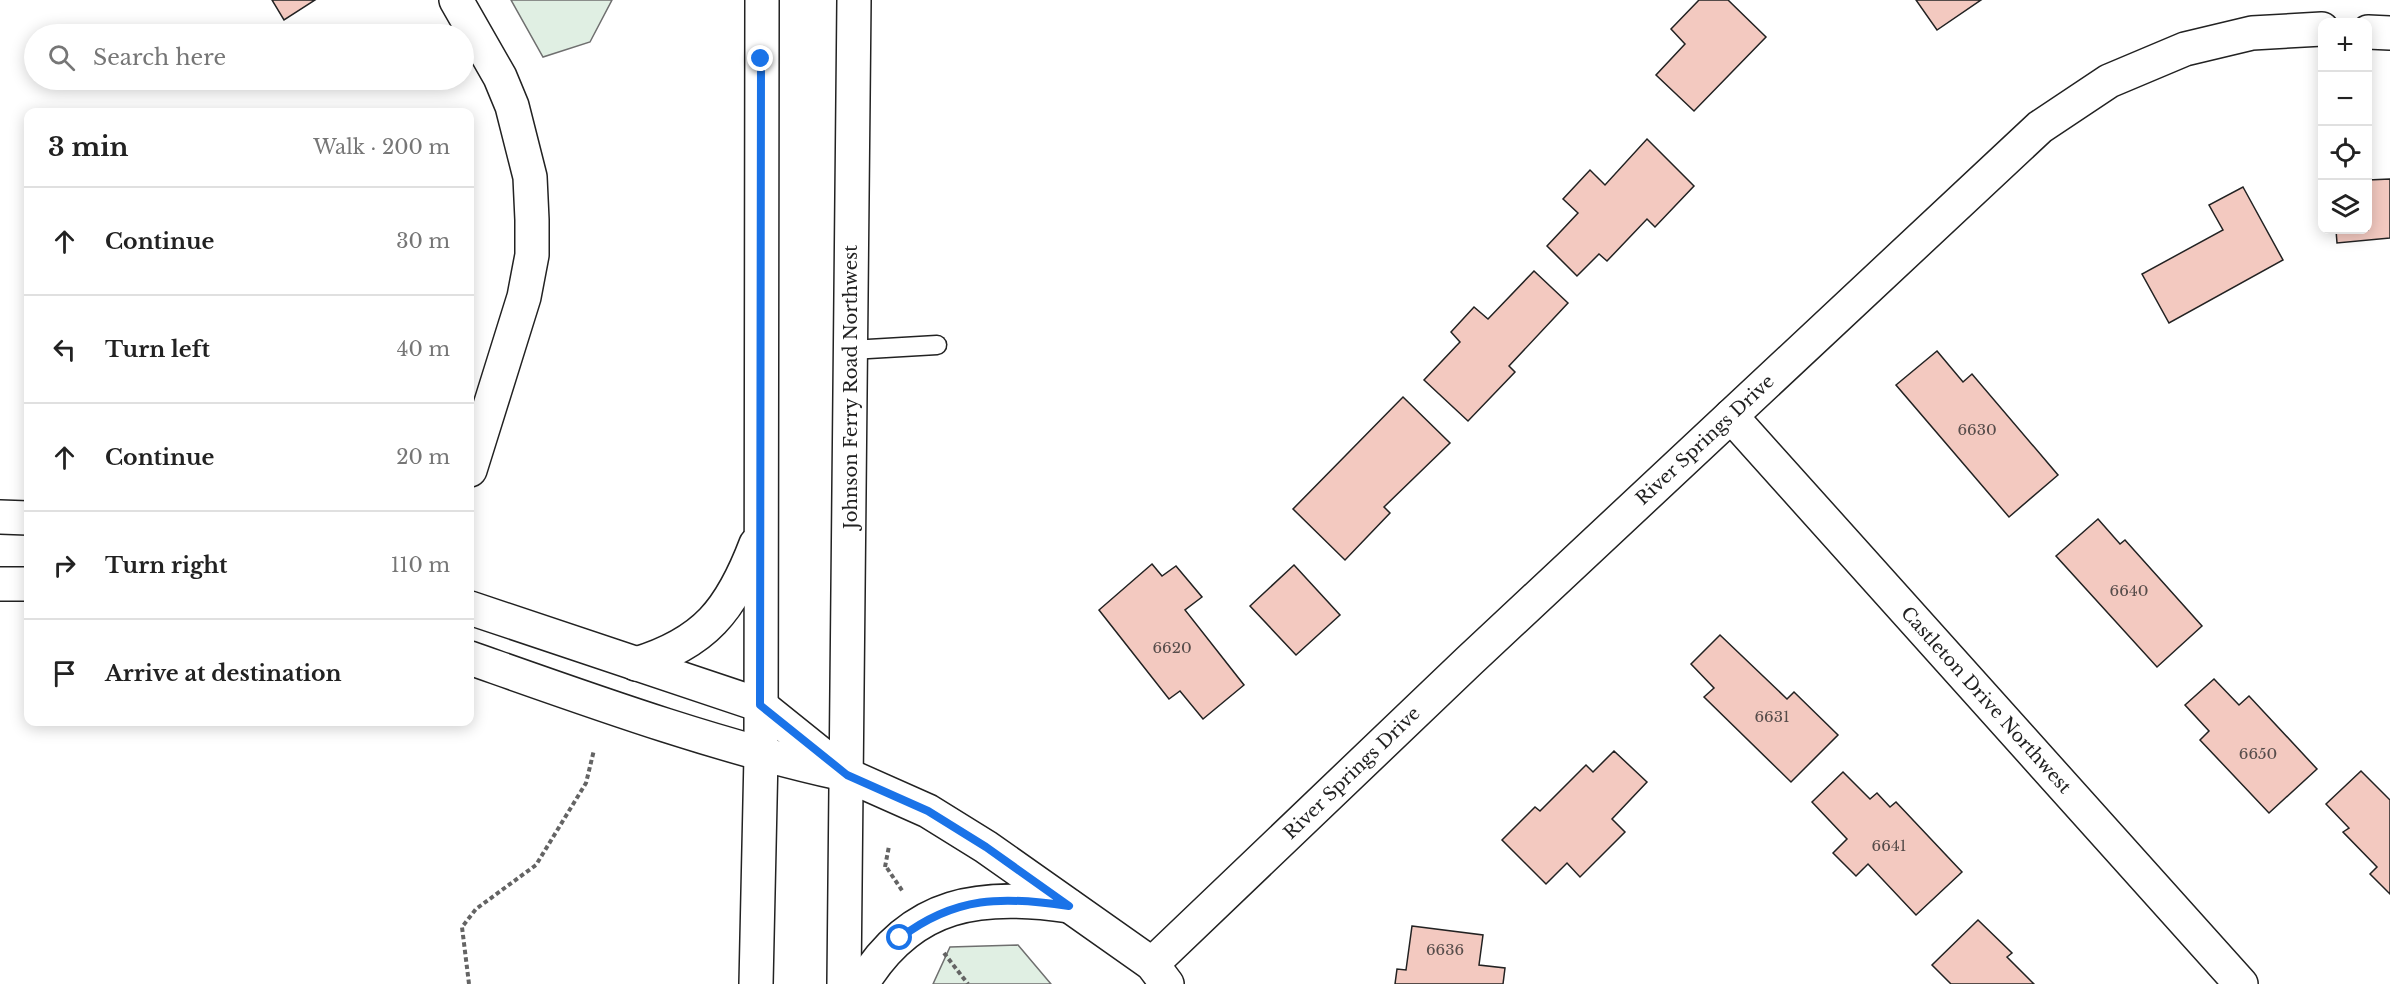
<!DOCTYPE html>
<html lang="en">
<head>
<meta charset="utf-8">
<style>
	:root { --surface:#fff; --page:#f6f6f6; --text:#222; --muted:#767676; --line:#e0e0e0 }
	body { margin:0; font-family:"Libre Baskerville",serif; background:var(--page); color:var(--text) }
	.controls { position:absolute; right:18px; top:18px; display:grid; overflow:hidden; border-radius:12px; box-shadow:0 3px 15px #0003 }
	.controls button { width:54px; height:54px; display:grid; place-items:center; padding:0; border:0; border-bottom:2px solid var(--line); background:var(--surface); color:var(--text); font:30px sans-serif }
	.stop { position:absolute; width:18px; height:18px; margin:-14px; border:4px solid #1a73e8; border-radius:50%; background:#fff }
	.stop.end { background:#1a73e8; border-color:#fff; box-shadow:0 2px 6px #0008 }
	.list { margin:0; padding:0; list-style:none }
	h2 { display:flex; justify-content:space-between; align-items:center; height:78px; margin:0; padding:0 24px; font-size:26px }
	h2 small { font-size:20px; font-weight:400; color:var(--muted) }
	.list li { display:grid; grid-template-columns:39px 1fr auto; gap:18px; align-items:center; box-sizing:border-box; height:108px; padding:0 24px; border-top:2px solid var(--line) }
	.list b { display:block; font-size:22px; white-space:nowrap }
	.list em { font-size:20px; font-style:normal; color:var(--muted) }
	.icon { flex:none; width:33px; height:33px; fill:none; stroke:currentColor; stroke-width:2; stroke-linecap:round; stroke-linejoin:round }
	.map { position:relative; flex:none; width:2390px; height:984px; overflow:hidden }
	.search { position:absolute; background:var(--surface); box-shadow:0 3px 15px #0003; left:24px; top:24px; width:450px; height:66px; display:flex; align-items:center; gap:15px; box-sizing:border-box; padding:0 21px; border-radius:33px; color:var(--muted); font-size:22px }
	.panel { position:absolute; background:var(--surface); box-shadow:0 3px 15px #0003; left:24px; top:108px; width:450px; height:618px; border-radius:12px }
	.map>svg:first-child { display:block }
	.green { fill:#e0efe3; stroke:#6f6f6f; stroke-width:1.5 }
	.building { fill:#f3c9c0; stroke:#222; stroke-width:1.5 }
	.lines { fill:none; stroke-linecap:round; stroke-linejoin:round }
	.lane-casing { stroke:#222; stroke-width:21 }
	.street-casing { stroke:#222; stroke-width:36 }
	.secondary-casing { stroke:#222; stroke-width:36 }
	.primary-casing { stroke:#222; stroke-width:36 }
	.path { stroke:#646464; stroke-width:4; stroke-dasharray:4.5 3; stroke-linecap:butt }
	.lane { stroke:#fff; stroke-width:18 }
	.street { stroke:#fff; stroke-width:33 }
	.secondary { stroke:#fff; stroke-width:33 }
	.primary { stroke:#fff; stroke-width:33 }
	.route { stroke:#1a73e8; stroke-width:8 }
	.labels { text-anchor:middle; stroke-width:4.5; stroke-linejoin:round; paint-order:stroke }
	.number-label { font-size:15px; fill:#564c4a }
	.street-label { font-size:18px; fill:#222; stroke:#fff }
</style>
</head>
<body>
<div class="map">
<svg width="2390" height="984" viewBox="0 0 2390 984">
	<rect width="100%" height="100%" fill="#fff"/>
	<g class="green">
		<polygon points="511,0 612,0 590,42 543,57"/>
		<polygon points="1018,945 1051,984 933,984 950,947"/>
	</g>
	<g class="building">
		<polygon points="272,0 315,0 284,20"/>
		<polygon points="1699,0 1728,0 1766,37 1694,111 1656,75 1685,44 1671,29"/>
		<polygon points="1916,0 1981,0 1937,30"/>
		<polygon points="1647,139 1694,186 1655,227 1647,219 1607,261 1599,254 1577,276 1547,246 1578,213 1563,199 1590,170 1605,185"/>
		<polygon points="2390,179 2390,238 2337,243 2336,230 2368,230 2368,180"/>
		<polygon points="2243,187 2283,260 2169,323 2142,274 2223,230 2209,205"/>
		<polygon points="1534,271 1568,303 1509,366 1515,372 1468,421 1424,380 1460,342 1451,332 1474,307 1488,319"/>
		<polygon points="1937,351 1963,382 1972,374 2058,475 2009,517 1896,385"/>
		<polygon points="1403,397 1450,443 1384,507 1390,513 1345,560 1293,509"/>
		<polygon points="2098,519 2120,544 2125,540 2202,626 2157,667 2056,556"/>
		<polygon points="1152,564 1162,576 1176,566 1202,597 1185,610 1244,685 1203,719 1180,691 1169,699 1099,610"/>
		<polygon points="1294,565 1340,615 1296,655 1250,606"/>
		<polygon points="1720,635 1787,699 1794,692 1838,735 1791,782 1704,697 1714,688 1691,664"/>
		<polygon points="2214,679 2239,705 2249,696 2317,769 2269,813 2200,740 2209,731 2185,705"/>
		<polygon points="1614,751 1647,782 1612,819 1625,832 1580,877 1567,863 1546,884 1502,840 1535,807 1540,811 1586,765 1593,772"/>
		<polygon points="2361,771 2390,800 2390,894 2370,874 2377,867 2343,832 2349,828 2326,804"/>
		<polygon points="1843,772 1870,799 1877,793 1890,807 1896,802 1962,872 1916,915 1868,864 1856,876 1833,853 1847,839 1812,802"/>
		<polygon points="1978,920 2012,953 2007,957 2034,984 1951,984 1932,965"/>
		<polygon points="1412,926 1483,935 1479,965 1505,968 1503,984 1395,984 1397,969 1406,970"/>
	</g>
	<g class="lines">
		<g class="lane-casing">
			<polyline id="lane" points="851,350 937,345"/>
		</g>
		<g class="street-casing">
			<g id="street">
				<polyline points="456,0 500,77 512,106 530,177 532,220 532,255 524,297 470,470"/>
				<polyline points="2368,32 2390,33"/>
				<polyline points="1731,416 2241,984"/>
				<polyline points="847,775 928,811 986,847 1152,964 1167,984"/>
				<polyline points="1152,964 1469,661 2040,127 2109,81 2185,49 2252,33 2322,29"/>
			</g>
		</g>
		<g class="secondary-casing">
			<g id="secondary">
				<polyline points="0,517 28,518"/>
				<polyline points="0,584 28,584"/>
				<polyline points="470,608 760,705 847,775"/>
				<path d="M470 658C592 701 713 745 839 773"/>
			</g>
		</g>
		<g class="primary-casing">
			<g id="primary">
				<path d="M636 664C705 643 731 610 756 544"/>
				<polyline points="756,984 761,756 762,0"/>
				<polyline points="844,984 854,0"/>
				<path d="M862 984C912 901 982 893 1069 906"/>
			</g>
		</g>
		<g class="path">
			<polyline points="885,867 889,846"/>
			<polyline points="887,868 903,892"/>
			<polyline points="944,953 968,984"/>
			<polyline points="469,984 462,927 476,909 536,865 586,783 594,750"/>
		</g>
		<use href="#lane" class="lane"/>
		<use href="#street" class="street"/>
		<use href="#secondary" class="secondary"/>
		<use href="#primary" class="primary"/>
	</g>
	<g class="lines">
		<path class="route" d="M761 59 760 705 847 775 928 811 986 847 1069 906C1003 896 955 896 900 938"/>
	</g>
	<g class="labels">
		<g class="number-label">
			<text x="1977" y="435">6630</text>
			<text x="2129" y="596">6640</text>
			<text x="1172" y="653">6620</text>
			<text x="1772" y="722">6631</text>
			<text x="2258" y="759">6650</text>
			<text x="1889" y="851">6641</text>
			<text x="1445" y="955">6636</text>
		</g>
		<g class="street-label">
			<text transform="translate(851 387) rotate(-90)" y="6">Johnson Ferry Road Northwest</text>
			<text transform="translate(1705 440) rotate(-43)" y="6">River Springs Drive</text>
			<text transform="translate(1986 700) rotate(48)" y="6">Castleton Drive Northwest</text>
			<text transform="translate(1352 773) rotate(-44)" y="6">River Springs Drive</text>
		</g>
	</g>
</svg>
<div class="controls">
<button>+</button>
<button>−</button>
<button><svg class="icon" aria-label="locate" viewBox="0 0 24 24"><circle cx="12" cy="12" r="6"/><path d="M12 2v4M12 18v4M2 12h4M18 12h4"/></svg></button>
<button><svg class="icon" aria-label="layers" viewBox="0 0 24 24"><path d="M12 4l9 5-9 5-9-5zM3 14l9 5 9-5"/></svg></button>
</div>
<div class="stop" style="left:900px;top:938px"></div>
<div class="stop end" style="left:761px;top:59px"></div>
<div class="search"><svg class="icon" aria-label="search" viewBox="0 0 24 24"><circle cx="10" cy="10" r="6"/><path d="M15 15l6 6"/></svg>Search here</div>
<section class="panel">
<h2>3 min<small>Walk · 200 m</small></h2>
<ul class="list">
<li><svg class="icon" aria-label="ahead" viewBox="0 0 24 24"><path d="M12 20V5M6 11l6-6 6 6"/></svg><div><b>Continue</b></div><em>30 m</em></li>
<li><svg class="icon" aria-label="left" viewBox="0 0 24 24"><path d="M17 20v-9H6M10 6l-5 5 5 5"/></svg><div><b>Turn left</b></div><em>40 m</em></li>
<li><svg class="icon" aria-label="ahead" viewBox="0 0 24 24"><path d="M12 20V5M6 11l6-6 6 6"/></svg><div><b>Continue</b></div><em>20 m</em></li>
<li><svg class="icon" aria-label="right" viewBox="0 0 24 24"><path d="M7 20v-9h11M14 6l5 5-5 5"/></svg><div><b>Turn right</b></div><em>110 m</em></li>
<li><svg class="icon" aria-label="arrive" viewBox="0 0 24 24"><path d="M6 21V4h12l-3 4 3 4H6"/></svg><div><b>Arrive at destination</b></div></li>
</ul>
</section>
</div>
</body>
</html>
